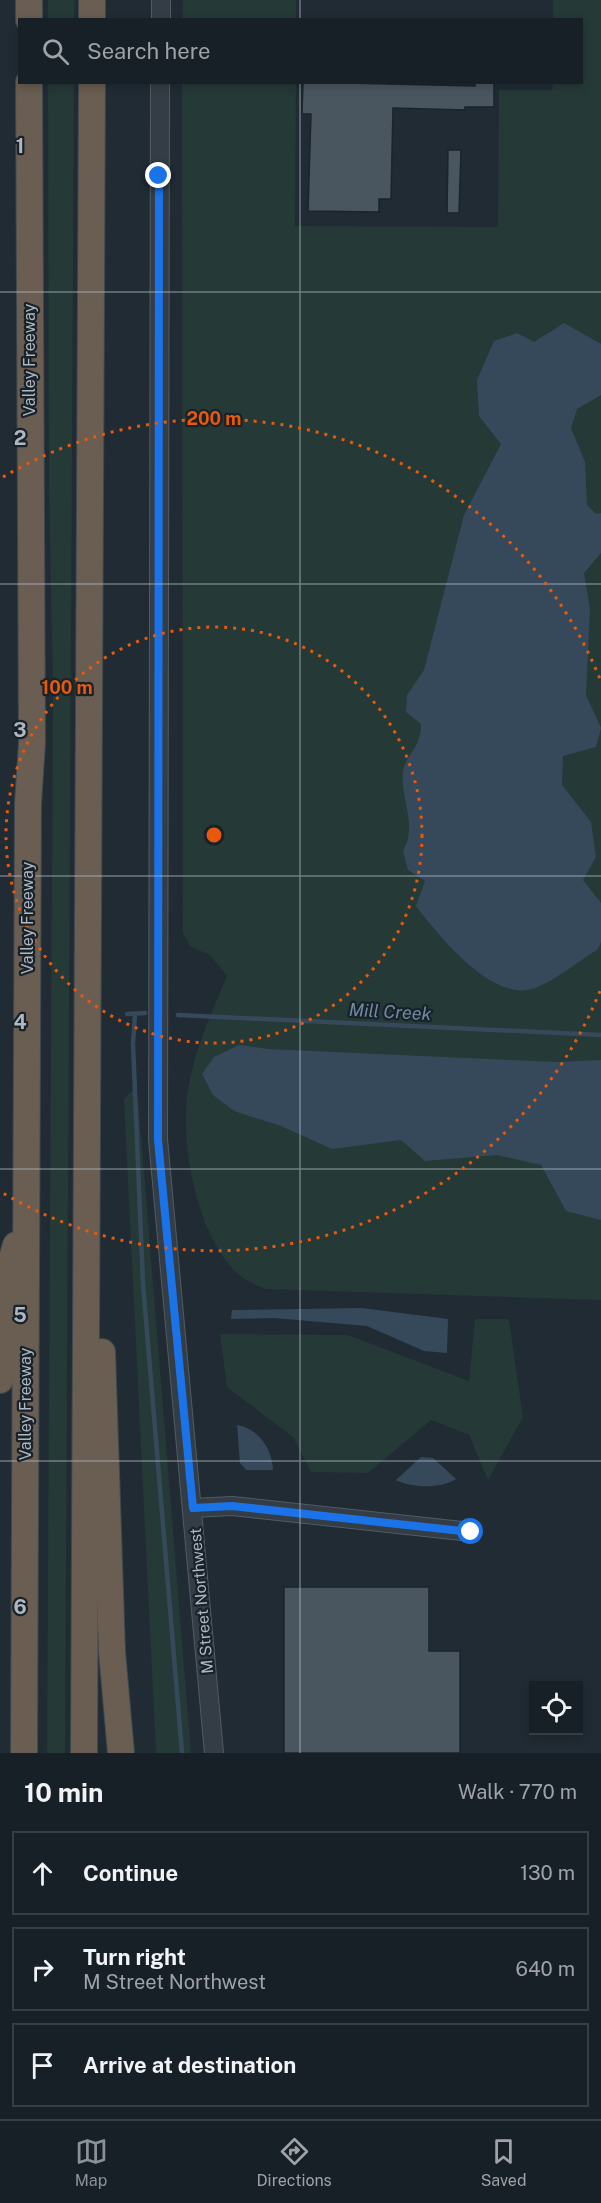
<!DOCTYPE html>
<html lang="en">
<head>
<meta charset="utf-8">
<style>
	:root { --surface:#182027; --page:#252d33; --text:#f1f3f6; --muted:#9fa3a7; --line:#363e44; --accent:#8c9099 }
	body { margin:0; font-family:"Public Sans",sans-serif; background:var(--page); color:var(--text) }
	.controls { position:absolute; right:18px; bottom:18px; display:grid; overflow:hidden; border-radius:0px; box-shadow:0 3px 9px #0003 }
	.controls button { width:54px; height:54px; display:grid; place-items:center; padding:0; border:0; border-bottom:2px solid var(--line); background:var(--surface); color:var(--text); font:30px sans-serif }
	.stop { position:absolute; width:18px; height:18px; margin:-14px; border:4px solid #1a73e8; border-radius:50%; background:#fff }
	.stop.end { background:#1a73e8; border-color:#fff; box-shadow:0 2px 6px #0008 }
	.list { margin:0; padding:0; list-style:none }
	h2 { display:flex; justify-content:space-between; align-items:center; height:78px; margin:0; padding:0 24px; font-size:26px }
	h2 small { font-size:20px; font-weight:400; color:var(--muted) }
	.list li { display:grid; grid-template-columns:39px 1fr auto; gap:18px; align-items:center; box-sizing:border-box; height:84px; margin:0 12px 12px; padding:0 12px; border:2px solid var(--line); border-radius:0px }
	.list b { display:block; font-size:22px; white-space:nowrap }
	.list p { margin:0; font-size:20px; white-space:nowrap; color:var(--muted) }
	.list em { font-size:20px; font-style:normal; color:var(--muted) }
	.icon { flex:none; width:33px; height:33px; fill:none; stroke:currentColor; stroke-width:2; stroke-linecap:round; stroke-linejoin:round }
	.map { position:relative; flex:none; width:601px; height:1753px; overflow:hidden }
	.search { position:absolute; background:var(--surface); box-shadow:0 3px 9px #0003; left:18px; right:18px; top:18px; height:66px; display:flex; align-items:center; gap:15px; box-sizing:border-box; padding:0 21px; border-radius:0px; color:var(--muted); font-size:22px }
	.sheet { height:366px; background:var(--surface) }
	nav { display:flex; justify-content:space-around; align-items:center; box-sizing:border-box; height:84px; border-top:2px solid var(--line); background:var(--surface); font-size:16px; color:var(--muted) }
	nav a { display:grid; justify-items:center; gap:3px }
	nav .on { color:var(--accent) }
	.map>svg:first-child { display:block }
	.green { fill:#253937 }
	.water { fill:#35495a }
	.lines { fill:none; stroke-linecap:round; stroke-linejoin:round }
	.stream { stroke:#35495a; stroke-width:4.5 }
	.building { fill:#495660; stroke:#1b242b; stroke-width:1.5 }
	.minor-casing { stroke:#515b63; stroke-width:20 }
	.highway-casing { stroke:#3e484f; stroke-width:28 }
	.minor { stroke:#343d45; stroke-width:18 }
	.highway { stroke:#6a5d51; stroke-width:26 }
	.route { stroke:#1a73e8; stroke-width:8 }
	.grid { fill:none; stroke:#aeb8c2; stroke-width:1.5; stroke-opacity:0.55 }
	.ring { fill:none; stroke:#e8590c; stroke-width:3; stroke-dasharray:3 6 }
	.labels { text-anchor:middle; stroke-width:4.5; stroke-linejoin:round; paint-order:stroke }
	.street-label { font-size:16px; fill:#aeb8c2; stroke:#192229 }
	.water-label { font-size:18px; font-style:italic; fill:#708ca4; stroke:#192229 }
	.grid-label { font-size:20px; text-anchor:middle; font-weight:bold; fill:#aeb8c2; stroke:#192229; stroke-width:4.5; stroke-linejoin:round; paint-order:stroke }
	.centre { fill:#e8590c; stroke:#192229; stroke-width:3 }
	.ring-label { font-size:18px; text-anchor:middle; font-weight:bold; fill:#e8590c; stroke:#192229; stroke-width:4.5; stroke-linejoin:round; paint-order:stroke }
</style>
</head>
<body>
<div class="map">
<svg width="601" height="1753" viewBox="0 0 601 1753">
	<rect width="100%" height="100%" fill="#202b34"/>
	<g class="green">
		<polygon points="48,0 75,0 74,19 48,19"/>
		<rect x="183" y="0" width="113" height="19"/>
		<path d="M553 0H601V1300L266 1289C257 1285 245 1281 238 1274 196 1236 178 1138 189 1084 196 1046 212 1012 227 976L210 955 191 947 183 933 182 83H296L295 226 498 227 499 90H552L553 83 582 82V20L553 19Z"/>
		<polygon points="74,82 65,1753 47,1753 53,690 49,488 48,83"/>
		<polygon points="132,1091 138,1098 191,1753 156,1753 124,1099"/>
		<polygon points="475,1319 509,1319 523,1417 488,1480 469,1435 431,1420 368,1473 311,1472 293,1437 227,1387 220,1334 348,1335 469,1381"/>
	</g>
	<g class="water">
		<path d="M564 323 601 344V395L577 409 571 428 585 462 587 505 596 514 601 513V553L584 573 590 609 586 695 601 728 596 747 563 756 562 785 591 822 596 857 583 880 601 903V942L598 949C580 960 555 981 535 988 493 1004 439 936 416 906L425 881 408 870 403 851C418 824 400 800 403 772 405 755 421 749 421 724L406 712 407 695 424 670 464 515 501 444 479 416 477 380 494 341 517 333 534 342Z"/>
		<polygon points="239,1045 268,1049 557,1062 601,1060 601,1220 566,1211 541,1165 497,1155 425,1161 401,1140 332,1149 281,1126 234,1111 213,1095 202,1074 214,1057"/>
		<polygon points="362,1308 448,1319 447,1353 424,1351 367,1326 274,1318 231,1319 232,1310"/>
		<path d="M237 1425C259 1429 272 1449 273 1470H246L240 1463Z"/>
		<path d="M421 1457 433 1458 456 1479C441 1489 412 1488 396 1480Z"/>
	</g>
	<g class="lines">
		<g class="stream">
			<polyline points="127,1014 145,1013"/>
			<polyline points="135,1014 133,1044 143,1284 182,1753"/>
			<polyline points="178,1015 601,1035"/>
		</g>
	</g>
	<g class="building">
		<polygon points="303,82 475,86 475,82 494,82 494,107 465,107 465,110 393,108 391,199 379,199 379,212 308,211 311,114 302,114"/>
		<polygon points="448,150 461,150 459,213 447,213"/>
		<polygon points="284,1587 429,1587 429,1651 460,1651 460,1753 284,1753"/>
	</g>
	<g class="lines">
		<g class="minor-casing">
			<g id="minor">
				<polyline points="161,20 161,0"/>
				<polyline points="160,82 158,1139 214,1753"/>
				<polyline points="193,1508 232,1506 471,1532"/>
			</g>
		</g>
		<g class="highway-casing">
			<g id="highway">
				<polyline points="29,0 29,20"/>
				<polyline points="92,20 92,0"/>
				<polyline points="102,1352 112,1652 121,1753"/>
				<polyline points="0,1380 9,1268 16,1245"/>
				<polyline points="24,1753 28,803 32,743 29,82"/>
				<polyline points="84,1753 92,82"/>
			</g>
		</g>
		<use href="#minor" class="minor"/>
		<use href="#highway" class="highway"/>
	</g>
	<g class="lines">
		<polyline class="route" points="159,176 158,1140 193,1508 232,1506 471,1532"/>
	</g>
	<path class="grid" d="M300 0V20M300 82V1753M0 292H601M0 584H601M0 876H601M0 1169H601M0 1461H601"/>
	<g class="ring">
		<circle cx="214" cy="835" r="208"/>
		<path d="M600 991A416 416 0 0 1 3 1193M3 477A416 416 0 0 1 600 679"/>
	</g>
	<g class="labels">
		<g class="street-label">
			<text transform="translate(29 360) rotate(-90)" y="6">Valley Freeway</text>
			<text transform="translate(27 918) rotate(-90)" y="6">Valley Freeway</text>
			<text transform="translate(25 1404) rotate(-90)" y="6">Valley Freeway</text>
			<text transform="translate(201 1601) rotate(-95)" y="6">M Street Northwest</text>
		</g>
		<g class="water-label">
			<text transform="translate(390 1012) rotate(3)" y="6">Mill Creek</text>
		</g>
	</g>
	<g class="grid-label">
		<text x="20" y="153">1</text>
		<text x="20" y="445">2</text>
		<text x="20" y="737">3</text>
		<text x="20" y="1029">4</text>
		<text x="20" y="1322">5</text>
		<text x="20" y="1614">6</text>
	</g>
	<circle cx="214" cy="835" r="9" class="centre"/>
	<g class="ring-label">
		<text x="214" y="425">200 m</text>
		<text x="67" y="694">100 m</text>
	</g>
</svg>
<div class="controls">
<button><svg class="icon" aria-label="locate" viewBox="0 0 24 24"><circle cx="12" cy="12" r="6"/><path d="M12 2v4M12 18v4M2 12h4M18 12h4"/></svg></button>
</div>
<div class="stop" style="left:471px;top:1532px"></div>
<div class="stop end" style="left:159px;top:176px"></div>
<div class="search"><svg class="icon" aria-label="search" viewBox="0 0 24 24"><circle cx="10" cy="10" r="6"/><path d="M15 15l6 6"/></svg>Search here</div>
</div>
<section class="sheet">
<h2>10 min<small>Walk · 770 m</small></h2>
<ul class="list">
<li><svg class="icon" aria-label="ahead" viewBox="0 0 24 24"><path d="M12 20V5M6 11l6-6 6 6"/></svg><div><b>Continue</b></div><em>130 m</em></li>
<li><svg class="icon" aria-label="right" viewBox="0 0 24 24"><path d="M7 20v-9h11M14 6l5 5-5 5"/></svg><div><b>Turn right</b><p>M Street Northwest</p></div><em>640 m</em></li>
<li><svg class="icon" aria-label="arrive" viewBox="0 0 24 24"><path d="M6 21V4h12l-3 4 3 4H6"/></svg><div><b>Arrive at destination</b></div></li>
</ul>
</section>
<nav>
<a class="on"><svg class="icon" aria-label="map" viewBox="0 0 24 24"><path d="M3 6l6-2 6 2 6-2v14l-6 2-6-2-6 2zM9 4v14M15 6v14"/></svg>Map</a>
<a><svg class="icon" aria-label="directions" viewBox="0 0 24 24"><path d="M12 3l9 9-9 9-9-9zM9 14v-3h6M13 9l2 2-2 2"/></svg>Directions</a>
<a><svg class="icon" aria-label="saved" viewBox="0 0 24 24"><path d="M7 4h10v16l-5-4-5 4z"/></svg>Saved</a>
</nav>
</body>
</html>
